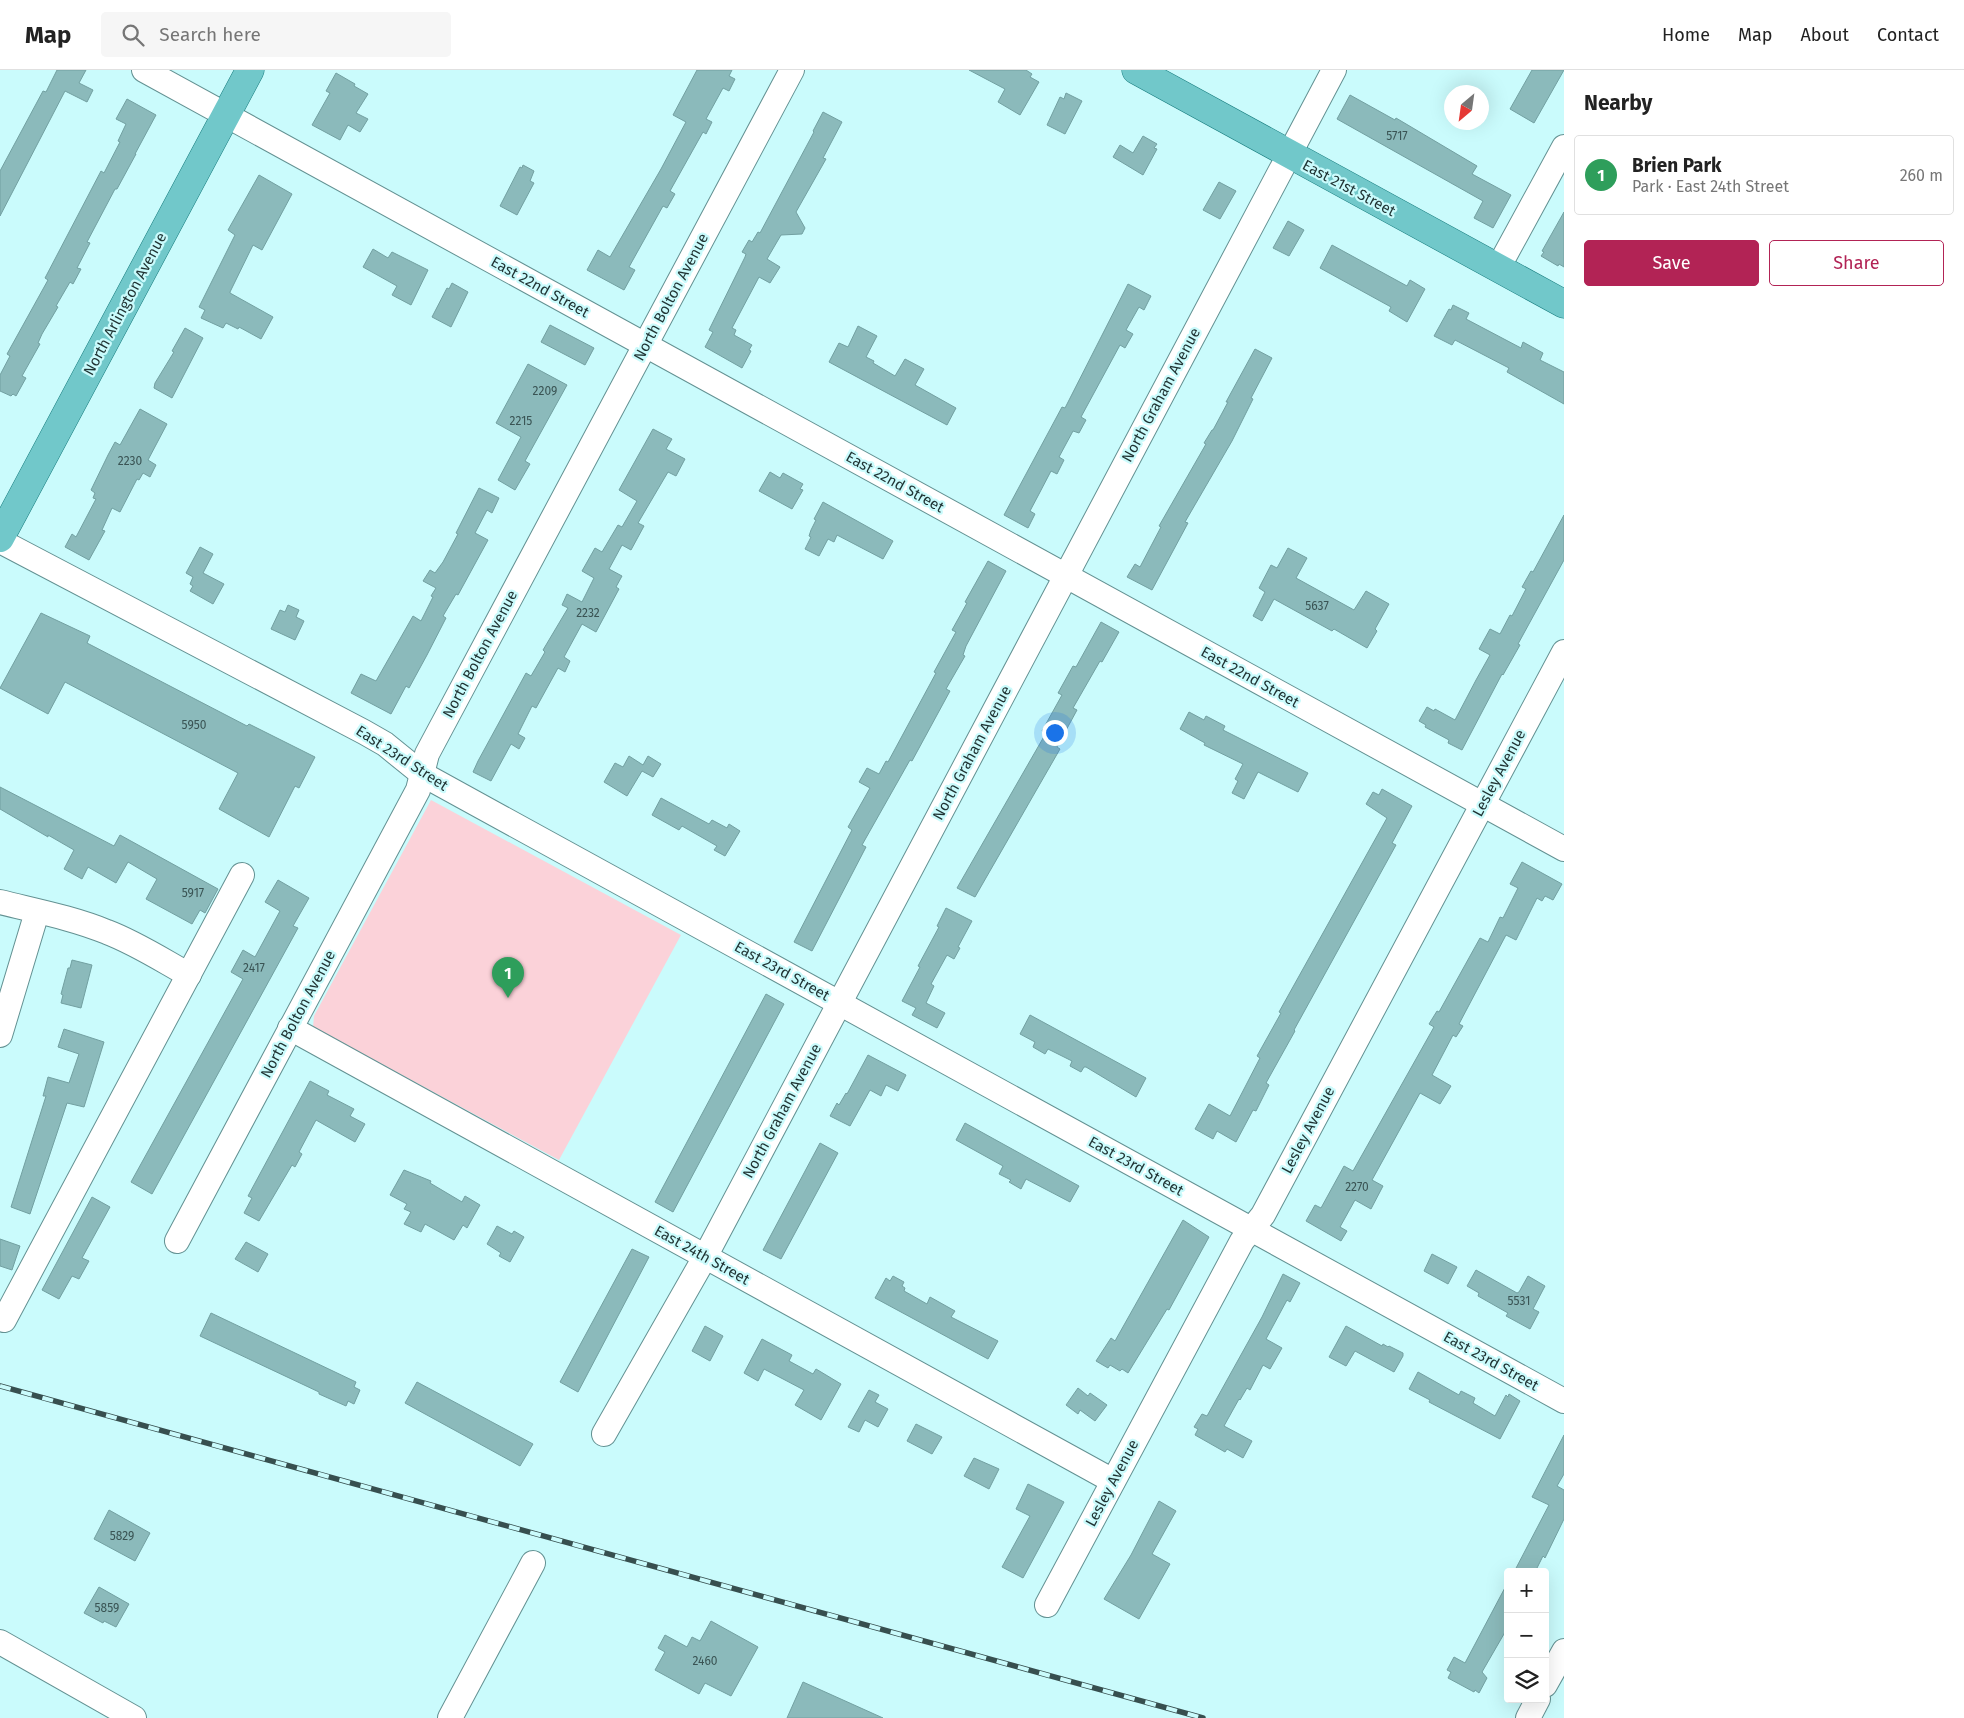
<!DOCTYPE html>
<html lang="en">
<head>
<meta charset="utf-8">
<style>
	:root { --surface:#fff; --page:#f6f6f6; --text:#222; --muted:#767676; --line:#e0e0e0; --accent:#b22355 }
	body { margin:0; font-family:"Fira Sans",sans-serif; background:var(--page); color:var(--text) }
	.controls { position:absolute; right:15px; bottom:15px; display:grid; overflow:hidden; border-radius:5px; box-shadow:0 5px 20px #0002 }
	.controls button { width:45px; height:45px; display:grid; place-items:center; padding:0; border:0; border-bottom:1px solid var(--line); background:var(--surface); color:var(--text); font:25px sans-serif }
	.compass { position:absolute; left:1444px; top:15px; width:45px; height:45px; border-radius:50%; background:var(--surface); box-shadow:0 5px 20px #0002; rotate:209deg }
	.you { position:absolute; left:1054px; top:662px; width:18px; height:18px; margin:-12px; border:4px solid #fff; border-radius:50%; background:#1a73e8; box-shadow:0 0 0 8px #1a73e833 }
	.badge { display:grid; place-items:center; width:32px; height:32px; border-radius:50%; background:var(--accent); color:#fff; font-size:16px; font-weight:700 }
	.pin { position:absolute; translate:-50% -41px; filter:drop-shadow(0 1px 2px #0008) }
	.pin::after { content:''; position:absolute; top:26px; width:18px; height:15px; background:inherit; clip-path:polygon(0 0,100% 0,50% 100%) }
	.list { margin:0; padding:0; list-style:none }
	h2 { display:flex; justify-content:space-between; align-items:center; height:65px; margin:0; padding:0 20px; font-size:21px }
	h2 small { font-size:16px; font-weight:400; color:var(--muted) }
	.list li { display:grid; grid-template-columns:32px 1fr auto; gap:15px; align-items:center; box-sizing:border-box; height:80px; margin:0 10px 10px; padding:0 10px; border:1px solid var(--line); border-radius:5px }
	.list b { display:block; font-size:19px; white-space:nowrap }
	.list p { margin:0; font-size:16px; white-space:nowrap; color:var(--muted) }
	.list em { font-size:16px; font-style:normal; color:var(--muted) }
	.actions { display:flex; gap:10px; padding:15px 20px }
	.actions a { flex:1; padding:11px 0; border:1px solid var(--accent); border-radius:5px; text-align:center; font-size:18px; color:var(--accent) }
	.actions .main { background:var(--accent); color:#fff }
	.icon { flex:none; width:28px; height:28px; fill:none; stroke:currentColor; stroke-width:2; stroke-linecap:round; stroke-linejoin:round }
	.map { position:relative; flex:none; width:1564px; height:1648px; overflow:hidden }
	header { display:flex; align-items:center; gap:30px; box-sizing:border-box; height:70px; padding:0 25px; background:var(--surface); border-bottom:1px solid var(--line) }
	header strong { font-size:24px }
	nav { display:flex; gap:28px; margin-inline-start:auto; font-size:18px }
	.search { width:350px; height:45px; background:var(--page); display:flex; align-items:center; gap:12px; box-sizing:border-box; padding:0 18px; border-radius:5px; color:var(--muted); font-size:19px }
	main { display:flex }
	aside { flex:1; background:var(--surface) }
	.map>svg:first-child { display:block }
	.green { fill:#fbd2d9 }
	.building { fill:#8bbabb; stroke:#72a0a1 }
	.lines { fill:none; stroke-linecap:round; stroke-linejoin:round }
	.minor-casing { stroke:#639192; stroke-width:26 }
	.major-casing { stroke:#177c7e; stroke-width:29 }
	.minor { stroke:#fff; stroke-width:24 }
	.major { stroke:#71c8ca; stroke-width:28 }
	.rail-casing { stroke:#374f4f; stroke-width:5.5 }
	.rail { stroke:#cafbfc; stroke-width:4; stroke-dasharray:11; stroke-linecap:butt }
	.labels { text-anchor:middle; stroke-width:4.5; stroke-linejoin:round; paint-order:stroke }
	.number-label { font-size:12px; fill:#3a5454 }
	.street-label { font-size:15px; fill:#1f3232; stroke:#cafbfc }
</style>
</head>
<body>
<header>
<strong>Map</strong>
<div class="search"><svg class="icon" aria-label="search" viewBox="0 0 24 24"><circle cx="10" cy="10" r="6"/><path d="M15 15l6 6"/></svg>Search here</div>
<nav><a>Home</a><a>Map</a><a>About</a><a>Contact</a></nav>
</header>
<main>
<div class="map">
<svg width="1564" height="1648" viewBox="0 0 1564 1648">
	<rect width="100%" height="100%" fill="#cafbfc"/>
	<polygon class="green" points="431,730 681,865 559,1090 313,957 314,946"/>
	<g class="building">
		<polygon points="57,0 86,0 79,13 93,20 87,32 65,21 0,146 0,101 43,21 46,22"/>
		<polygon points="697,0 732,0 729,6 735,9 729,21 723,18 706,49 712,52 706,64 703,62 670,121 675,124 667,138 663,136 629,197 635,200 624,220 587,200 598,180 610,187 661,99 686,52 673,45"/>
		<polygon points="969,0 1026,0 1032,4 1030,7 1039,12 1020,45 998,32 1005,19"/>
		<polygon points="1532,0 1564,0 1534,53 1510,39"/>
		<polygon points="336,3 355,14 354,16 368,24 356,43 368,49 360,62 348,55 340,70 312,55 330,23 326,21"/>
		<polygon points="1066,23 1082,31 1065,64 1047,55 1060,27 1064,29"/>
		<polygon points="1350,25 1395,50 1396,48 1477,96 1472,104 1511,125 1493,158 1474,148 1483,131 1337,49"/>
		<polygon points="127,29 156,45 135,84 136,84 117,119 115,119 87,172 90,173 77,198 81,199 73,214 70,212 56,236 58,237 42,264 38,273 40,274 22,306 26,308 16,326 13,324 11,326 0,321 0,305 10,286 7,284 48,210 45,208 101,101 104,103 120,72 118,71 126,54 116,49"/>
		<polygon points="823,42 842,52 823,88 826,89 796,142 805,158 802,164 781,165 767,189 780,197 770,213 759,207 732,258 736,260 734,265 752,275 749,280 751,281 742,298 705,277 713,262 709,260 745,187 746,184 742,182 749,170 752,172 758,162 760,163 814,62 813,61"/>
		<polygon points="1143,66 1157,74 1154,78 1157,79 1143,105 1113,87 1120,75 1133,83"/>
		<polygon points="523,95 534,101 530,111 534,113 517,145 500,136 520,97 522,98"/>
		<polygon points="259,105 292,124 262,180 253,175 230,222 230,223 273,247 261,269 239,257 238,259 226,253 223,258 201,248 205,240 199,237 235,165 228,160"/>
		<polygon points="1219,112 1236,121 1220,149 1203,140"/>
		<polygon points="1564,142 1564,197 1559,194 1558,196 1541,186 1544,182 1542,181"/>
		<polygon points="1288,151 1304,160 1289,186 1273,178"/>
		<polygon points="1332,175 1407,216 1410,210 1425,219 1407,252 1389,241 1391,237 1320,198"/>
		<polygon points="373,179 388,188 392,182 428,200 411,235 392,225 397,216 363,197"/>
		<polygon points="452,213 468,222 451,257 432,247 447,218 449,219"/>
		<polygon points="1128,214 1151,226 1144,240 1139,237 1126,260 1133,264 1125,278 1120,275 1081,347 1086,350 1079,363 1073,361 1059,387 1064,390 1057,404 1051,401 1039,424 1030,441 1035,444 1028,458 1004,445 1062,337 1065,338"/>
		<polygon points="1453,235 1469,243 1466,249 1521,278 1523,272 1543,283 1540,290 1564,302 1564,334 1507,302 1509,298 1455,270 1452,275 1434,266 1449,239 1451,240"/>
		<polygon points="550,255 594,278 585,295 541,272"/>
		<polygon points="858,256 877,266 866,287 874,291 873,293 895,306 905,289 924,299 915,315 956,338 947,355 829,292 839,273 848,277"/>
		<polygon points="185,258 203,268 172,328 154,318 155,313 174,282 172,281"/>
		<polygon points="1255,279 1272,288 1251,328 1253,329 1232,371 1185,452 1188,453 1152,520 1127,507 1135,494 1140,497 1161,457 1159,456 1206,374 1204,373 1212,360 1213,360 1228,332 1226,332"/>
		<polygon points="528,294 567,315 525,391 530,394 515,420 498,410 521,367 496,353"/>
		<polygon points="140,339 167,354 148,390 156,395 150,407 143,403 139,410 137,409 120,442 112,438 102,460 105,461 89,490 65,477 72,464 76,467 96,429 93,428 95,423 91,420 108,385 115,372 120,375"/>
		<polygon points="653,359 672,369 666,379 685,389 676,406 668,402 638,453 644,456 631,480 622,475 609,499 622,506 616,517 619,519 596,562 582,554 564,587 570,591 565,602 558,598 536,638 532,636 518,664 525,668 519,679 511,674 491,711 473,702 478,691 526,603 531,606 545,582 543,580 568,538 562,535 567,524 582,532 594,508 582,501 595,478 602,482 618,455 622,457 637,431 619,420"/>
		<polygon points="770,402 780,408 783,403 803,414 800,419 803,420 792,439 759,421"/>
		<polygon points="479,418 499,428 492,443 487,440 475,463 488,470 458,525 456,524 443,546 446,548 427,585 409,618 406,616 391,644 351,623 361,604 376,611 413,546 421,551 433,527 431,526 436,518 423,511 430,500 435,503 443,492 458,464 456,463"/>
		<polygon points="823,432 893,471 883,489 837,465 834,472 828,469 819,486 805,479 811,467 809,466 811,460 816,450 814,449"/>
		<polygon points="1564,445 1564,490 1518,574 1520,575 1503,605 1502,604 1462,680 1448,673 1449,670 1425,657 1426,655 1419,651 1427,637 1434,641 1435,639 1455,650 1476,610 1490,585 1479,579 1490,559 1500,564 1510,545 1512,546 1526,519 1522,517 1531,501 1533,502"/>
		<polygon points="200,477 213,484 203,503 224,514 213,534 190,521 193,516 190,514 193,507 186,503"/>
		<polygon points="1288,478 1307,488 1296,508 1354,540 1366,521 1389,534 1375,559 1377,561 1367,578 1334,559 1332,561 1274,529 1262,551 1253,546 1265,522 1259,518 1271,495 1277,498"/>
		<polygon points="988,491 1006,501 966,576 963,585 965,586 946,619 950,621 912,691 910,690 862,775 866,777 812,881 794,872 852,760 848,757 870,718 859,712 867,698 879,704 886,691 888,692 936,603 934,602 956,562 952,560 967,533 965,532"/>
		<polygon points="288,535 299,540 296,547 304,551 295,570 271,559 280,540 285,542"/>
		<polygon points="41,543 90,566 87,573 247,656 249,654 315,687 299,718 295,716 269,767 219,739 238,703 65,612 48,644 0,618"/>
		<polygon points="1101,552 1119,562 1102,592 1100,591 1073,638 1077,640 1057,677 1060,679 975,827 957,818 1046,663 1042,661 1062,625 1058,623 1073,596 1076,597"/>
		<polygon points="1189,642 1204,650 1206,646 1225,656 1223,660 1308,703 1298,722 1258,702 1244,729 1232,723 1238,711 1235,709 1243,694 1204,675 1205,673 1180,659"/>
		<polygon points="629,686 643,695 648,686 661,694 653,707 642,701 627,726 604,712 615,693 623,697"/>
		<polygon points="0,717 114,776 120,765 218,819 205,843 200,840 192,854 146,829 157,809 128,792 116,813 88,797 82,809 64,799 74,780 48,765 48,767 0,739"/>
		<polygon points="1382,719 1412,736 1392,773 1396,775 1294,960 1295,961 1266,1013 1269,1015 1256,1041 1253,1040 1236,1072 1217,1061 1213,1069 1195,1059 1209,1034 1230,1046 1260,988 1257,986 1281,943 1279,942 1387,748 1366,734 1373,722 1379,725"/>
		<polygon points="661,728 709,754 712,750 727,758 729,754 740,761 725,786 714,780 717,776 682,756 679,760 652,745"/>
		<polygon points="1522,792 1562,814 1553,830 1545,826 1542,831 1537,828 1516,870 1506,865 1459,954 1463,956 1456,967 1453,965 1432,1005 1451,1016 1440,1034 1420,1023 1372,1110 1383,1116 1371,1139 1355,1130 1340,1157 1347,1161 1341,1171 1306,1151 1315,1135 1321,1138 1344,1096 1353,1101 1434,957 1429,954 1437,941 1439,942 1480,868 1488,872 1500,847 1503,848 1518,818 1510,814"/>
		<polygon points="278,810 309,828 293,856 298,858 152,1124 131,1112 243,909 231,902 243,880 255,887 280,841 265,832"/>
		<polygon points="946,838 972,851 958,877 960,878 954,889 947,885 931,914 934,916 926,933 945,943 937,958 912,945 916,938 902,931 920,897 918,896 939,857 937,856"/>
		<polygon points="72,890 92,895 81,938 61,933 63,925 61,924 68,898 70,898"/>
		<polygon points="766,924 784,934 673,1142 655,1132"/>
		<polygon points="1030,945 1146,1008 1136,1027 1086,997 1084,997 1081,1002 1070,996 1072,991 1048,979 1045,984 1033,977 1035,972 1020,964"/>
		<polygon points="64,959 104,972 84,1037 67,1033 30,1144 11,1137 46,1026 43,1026 48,1007 69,1013 79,984 58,977"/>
		<polygon points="868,985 906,1005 898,1021 886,1015 881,1026 870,1020 850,1056 830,1046 837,1033 839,1035 846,1023 847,1024"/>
		<polygon points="310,1011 329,1021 327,1025 354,1039 350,1046 365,1054 355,1072 316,1050 299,1082 302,1084 295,1097 292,1095 259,1151 244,1143 252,1128 248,1126"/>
		<polygon points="965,1053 1079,1116 1070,1132 1026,1109 1021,1119 1009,1112 1011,1110 999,1104 1003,1096 956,1070"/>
		<polygon points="820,1073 838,1083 781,1189 763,1180"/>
		<polygon points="404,1100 431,1111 430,1113 462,1132 465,1126 480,1135 467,1158 463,1155 454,1170 425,1154 421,1162 404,1154 411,1142 404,1139 407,1134 390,1125"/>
		<polygon points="92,1127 110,1137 82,1188 89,1191 79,1209 72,1206 59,1229 42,1220"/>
		<polygon points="1183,1150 1209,1167 1169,1240 1167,1239 1128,1303 1122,1299 1120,1301 1110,1295 1108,1298 1096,1291 1111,1268 1115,1271"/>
		<polygon points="497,1156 512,1164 514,1161 524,1167 510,1192 499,1186 501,1183 487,1174"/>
		<polygon points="0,1169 20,1176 12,1200 0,1196"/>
		<polygon points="246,1172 268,1184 258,1202 235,1189"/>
		<polygon points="632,1179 649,1187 578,1322 560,1312"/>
		<polygon points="1432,1184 1457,1197 1448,1214 1424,1201"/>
		<polygon points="1476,1200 1517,1223 1519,1222 1528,1206 1545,1216 1533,1239 1539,1242 1530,1259 1506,1246 1508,1243 1478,1226 1479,1223 1467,1216"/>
		<polygon points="1283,1204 1300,1213 1290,1232 1287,1230 1266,1269 1282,1278 1270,1299 1263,1295 1250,1320 1247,1318 1240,1330 1239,1329 1224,1356 1252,1371 1243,1388 1227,1379 1225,1382 1195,1365 1198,1359 1194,1357 1202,1344 1207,1346 1262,1247"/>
		<polygon points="893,1206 904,1212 902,1216 905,1218 904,1221 927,1234 930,1227 955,1241 951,1247 998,1271 988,1289 875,1228 886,1208 890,1211"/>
		<polygon points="211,1243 356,1312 354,1317 360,1320 354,1334 348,1331 346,1336 319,1324 319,1322 200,1266"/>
		<polygon points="705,1256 723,1266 710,1291 692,1281"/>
		<polygon points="1346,1256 1382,1276 1383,1274 1388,1277 1389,1276 1403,1283 1403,1286 1394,1302 1355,1281 1346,1296 1329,1287"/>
		<polygon points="762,1269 792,1285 789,1291 813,1304 816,1299 841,1314 821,1350 795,1335 804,1320 764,1299 758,1311 744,1303"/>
		<polygon points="1418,1302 1459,1325 1461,1321 1475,1328 1473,1333 1495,1346 1506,1325 1508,1327 1509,1324 1520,1331 1500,1369 1429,1332 1430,1330 1409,1319"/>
		<polygon points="417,1312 533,1374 520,1396 405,1333"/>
		<polygon points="1078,1318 1088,1326 1090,1323 1107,1335 1095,1351 1080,1340 1078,1344 1066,1335"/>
		<polygon points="869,1320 879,1325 875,1332 888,1339 878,1357 865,1350 859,1362 848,1357"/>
		<polygon points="916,1354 942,1367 932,1384 907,1371"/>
		<polygon points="1564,1365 1564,1404 1557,1416 1564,1420 1564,1449 1545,1488 1543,1486 1535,1502 1514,1502 1549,1435 1532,1427"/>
		<polygon points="974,1388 999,1399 989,1419 964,1406"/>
		<polygon points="1028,1414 1064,1432 1023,1508 1002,1497 1030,1446 1016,1439"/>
		<polygon points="1159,1431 1176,1441 1152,1484 1170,1494 1139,1549 1104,1529 1131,1485"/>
		<polygon points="109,1440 150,1463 135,1491 94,1469"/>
		<polygon points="1508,1512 1508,1557 1482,1602 1487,1608 1479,1623 1475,1620 1474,1622 1448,1608 1451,1602 1447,1600 1454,1587 1465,1593"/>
		<polygon points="99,1517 129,1534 116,1557 104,1551 103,1553 84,1543"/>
		<polygon points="711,1551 758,1577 731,1626 705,1613 699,1624 655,1600 665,1582 658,1578 665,1565 687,1577 692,1567 700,1571"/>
		<polygon points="803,1612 883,1648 787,1648"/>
	</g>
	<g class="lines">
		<g class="minor-casing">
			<g id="minor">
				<polyline points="144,0 1564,779"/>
				<polyline points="1498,198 1564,77"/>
				<polyline points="0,471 364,662 385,674 422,704 1564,1331"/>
				<path d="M0 832C36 841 73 848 107 862 136 873 162 890 189 905"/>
				<polyline points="290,958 1113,1411"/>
				<polyline points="0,965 37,842"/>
				<polyline points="177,1171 418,720 427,684 792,0"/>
				<polyline points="4,1250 242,805"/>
				<polyline points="604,1364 705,1187 1334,0"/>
				<polyline points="1047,1535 1242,1171 1263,1145 1564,582"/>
				<polyline points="0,1572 134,1648"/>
				<polyline points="1545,1615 1564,1581"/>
				<polyline points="450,1648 533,1493"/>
				<polyline points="1528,1648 1538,1629"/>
			</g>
		</g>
		<g class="major-casing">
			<g id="major">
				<polyline points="1136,0 1564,234"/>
				<polyline points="0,468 250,0"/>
			</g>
		</g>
		<use href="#minor" class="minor"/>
		<use href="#major" class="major"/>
		<g class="rail-casing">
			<polyline id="rail" points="0,1316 1203,1648"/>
		</g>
		<use href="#rail" class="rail"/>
	</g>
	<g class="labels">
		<g class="number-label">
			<text x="1397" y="70">5717</text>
			<text x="545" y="325">2209</text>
			<text x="521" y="355">2215</text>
			<text x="130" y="395">2230</text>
			<text x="1317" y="540">5637</text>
			<text x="588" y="547">2232</text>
			<text x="194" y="659">5950</text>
			<text x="193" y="827">5917</text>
			<text x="254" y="902">2417</text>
			<text x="1357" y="1121">2270</text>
			<text x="1519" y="1235">5531</text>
			<text x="122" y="1470">5829</text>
			<text x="107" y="1542">5859</text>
			<text x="705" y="1595">2460</text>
		</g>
		<g class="street-label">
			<text transform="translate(1349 118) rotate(28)" y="5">East 21st Street</text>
			<text transform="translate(540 217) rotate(29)" y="5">East 22nd Street</text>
			<text transform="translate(671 227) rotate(-62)" y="5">North Bolton Avenue</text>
			<text transform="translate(125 234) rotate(-62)" y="5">North Arlington Avenue</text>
			<text transform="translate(1161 325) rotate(-62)" y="5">North Graham Avenue</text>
			<text transform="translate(895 412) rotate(29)" y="5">East 22nd Street</text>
			<text transform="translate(480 584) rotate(-62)" y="5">North Bolton Avenue</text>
			<text transform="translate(1250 607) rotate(29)" y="5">East 22nd Street</text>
			<text transform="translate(972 683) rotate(-62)" y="5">North Graham Avenue</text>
			<text transform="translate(402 688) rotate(33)" y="5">East 23rd Street</text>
			<text transform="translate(1499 703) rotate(-62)" y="5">Lesley Avenue</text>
			<text transform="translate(782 901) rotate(29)" y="5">East 23rd Street</text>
			<text transform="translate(298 944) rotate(-62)" y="5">North Bolton Avenue</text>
			<text transform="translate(782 1041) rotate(-62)" y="5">North Graham Avenue</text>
			<text transform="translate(1308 1060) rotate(-62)" y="5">Lesley Avenue</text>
			<text transform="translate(1136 1096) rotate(29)" y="5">East 23rd Street</text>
			<text transform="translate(702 1185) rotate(29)" y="5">East 24th Street</text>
			<text transform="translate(1491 1291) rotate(29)" y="5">East 23rd Street</text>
			<text transform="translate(1112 1413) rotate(-62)" y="5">Lesley Avenue</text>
		</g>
	</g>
</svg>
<div class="controls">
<button>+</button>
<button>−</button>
<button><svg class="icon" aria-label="layers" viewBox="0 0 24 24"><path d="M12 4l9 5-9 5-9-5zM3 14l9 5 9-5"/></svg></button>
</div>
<svg class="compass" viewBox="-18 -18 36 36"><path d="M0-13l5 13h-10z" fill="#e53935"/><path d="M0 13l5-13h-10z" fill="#767676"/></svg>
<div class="you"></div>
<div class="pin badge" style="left:508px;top:928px;background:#2e9e5b">1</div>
</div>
<aside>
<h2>Nearby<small></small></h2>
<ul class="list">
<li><span class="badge" style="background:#2e9e5b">1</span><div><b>Brien Park</b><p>Park · East 24th Street</p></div><em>260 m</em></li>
</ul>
<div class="actions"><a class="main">Save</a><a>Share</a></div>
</aside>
</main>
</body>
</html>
